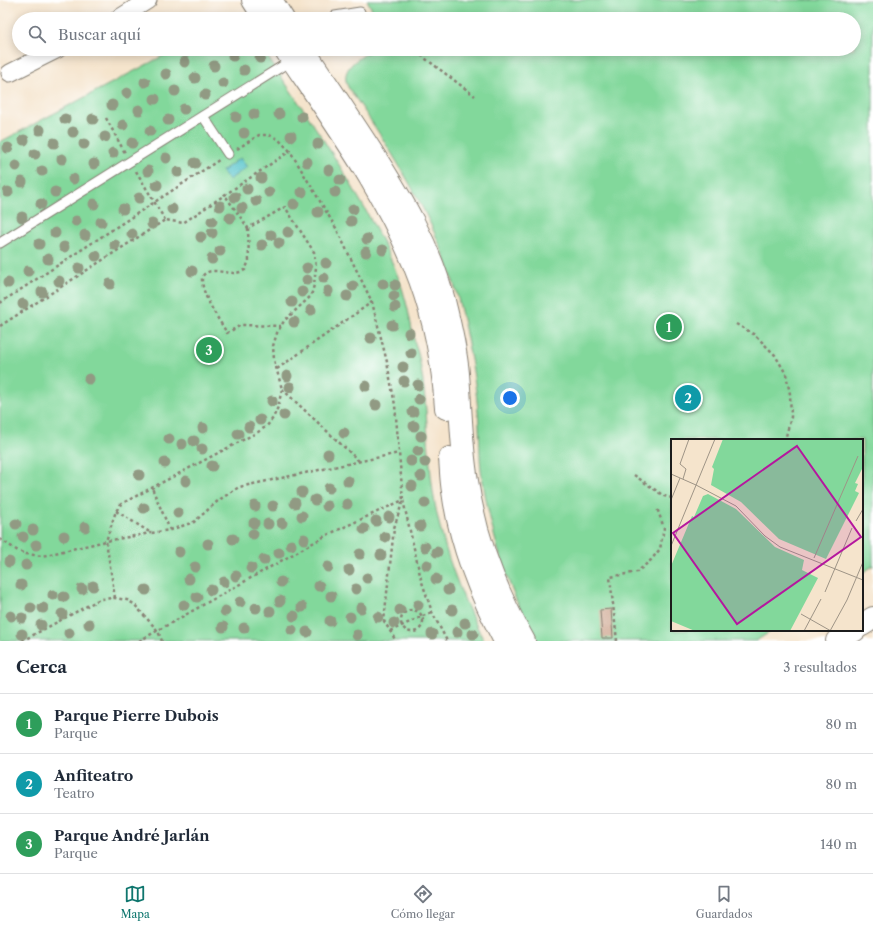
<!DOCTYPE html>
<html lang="es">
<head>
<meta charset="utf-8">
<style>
	:root { --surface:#fff; --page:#f2f2f3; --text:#1f2937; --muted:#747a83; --line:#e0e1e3; --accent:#0f766e }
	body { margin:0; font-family:"Libre Caslon Text",serif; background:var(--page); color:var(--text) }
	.you { position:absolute; left:510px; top:398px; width:14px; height:14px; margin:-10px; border:3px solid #fff; border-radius:50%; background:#1a73e8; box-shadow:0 0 0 6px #1a73e833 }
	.badge { display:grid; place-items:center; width:26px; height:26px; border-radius:50%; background:var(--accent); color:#fff; font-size:13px; font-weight:700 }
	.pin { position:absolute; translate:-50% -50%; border:2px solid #fff; box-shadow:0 1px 4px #0006 }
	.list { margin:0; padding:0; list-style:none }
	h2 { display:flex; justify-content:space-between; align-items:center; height:52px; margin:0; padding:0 16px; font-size:17px }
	h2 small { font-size:13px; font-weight:400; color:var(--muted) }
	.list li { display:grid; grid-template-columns:26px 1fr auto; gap:12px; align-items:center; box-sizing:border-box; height:60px; padding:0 16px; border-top:1px solid var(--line) }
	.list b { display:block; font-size:15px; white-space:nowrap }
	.list p { margin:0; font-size:13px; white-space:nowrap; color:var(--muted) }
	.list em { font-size:13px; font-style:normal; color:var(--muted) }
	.icon { flex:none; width:22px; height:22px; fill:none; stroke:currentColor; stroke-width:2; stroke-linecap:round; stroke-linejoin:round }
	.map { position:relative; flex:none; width:873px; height:641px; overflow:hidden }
	.search { position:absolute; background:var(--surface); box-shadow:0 2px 10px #0003; left:12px; right:12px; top:12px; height:44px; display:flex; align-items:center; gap:10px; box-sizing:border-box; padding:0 14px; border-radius:22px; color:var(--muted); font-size:15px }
	.sheet { height:232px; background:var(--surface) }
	nav { display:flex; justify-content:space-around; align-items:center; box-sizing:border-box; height:56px; border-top:1px solid var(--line); background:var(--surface); font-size:11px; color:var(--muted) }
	nav a { display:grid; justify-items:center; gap:2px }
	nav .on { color:var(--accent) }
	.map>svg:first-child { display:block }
	.green { fill:#82d89b; stroke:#4f7a5c }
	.water { fill:#56c4cb; stroke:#397074 }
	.building { fill:#c89b82 }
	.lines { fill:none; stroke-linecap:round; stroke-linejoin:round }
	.lane-casing { stroke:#888074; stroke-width:11 }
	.street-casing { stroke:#888074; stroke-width:19 }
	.secondary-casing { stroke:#888074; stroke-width:24 }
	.path { stroke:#888074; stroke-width:2.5; stroke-dasharray:3 3; stroke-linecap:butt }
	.lane { stroke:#fff; stroke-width:9 }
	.street { stroke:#fff; stroke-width:17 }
	.secondary { stroke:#fff; stroke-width:22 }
	.tree { fill:#919a83 }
	.inset-road { fill:none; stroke:#9e9486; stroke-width:1 }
	.view { fill:#b5179e; fill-opacity:0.15; stroke:#b5179e; stroke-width:2 }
	.inset-edge { fill:none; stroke:#1c1c1c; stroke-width:2 }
</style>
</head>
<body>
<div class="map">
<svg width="873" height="641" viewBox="0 0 873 641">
	<rect width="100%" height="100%" fill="#fff"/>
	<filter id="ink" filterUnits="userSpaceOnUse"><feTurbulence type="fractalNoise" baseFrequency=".025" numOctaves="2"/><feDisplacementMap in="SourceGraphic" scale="8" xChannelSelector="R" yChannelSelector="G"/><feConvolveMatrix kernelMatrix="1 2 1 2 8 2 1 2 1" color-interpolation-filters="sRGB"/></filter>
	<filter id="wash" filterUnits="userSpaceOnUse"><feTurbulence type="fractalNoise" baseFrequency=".012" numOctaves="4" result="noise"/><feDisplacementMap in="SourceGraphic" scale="16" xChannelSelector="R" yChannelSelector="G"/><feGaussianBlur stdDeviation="0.9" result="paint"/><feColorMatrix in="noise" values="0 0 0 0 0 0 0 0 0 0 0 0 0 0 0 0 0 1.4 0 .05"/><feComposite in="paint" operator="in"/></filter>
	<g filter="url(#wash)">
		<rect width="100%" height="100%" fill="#f5e4cc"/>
		<g class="green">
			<path d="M367 0H873V566L862 573V440H672V630H773L756 641H538C532 631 526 620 520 609 502 569 490 526 483 482 479 463 480 444 479 425 477 388 470 351 462 315 444 231 396 157 348 87 339 67 359 59 373 49H854V19H377Z"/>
			<path d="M176 49H262C298 101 334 153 365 209 379 235 393 260 402 288 407 303 410 319 413 335 415 345 419 354 420 363 428 406 427 449 433 492 441 545 460 594 484 641H0V142Z"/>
		</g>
		<polygon class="water" points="240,158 247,167 229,180 222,171"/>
		<g id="blocks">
			<polygon class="building" points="611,609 613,638 602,638 600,610"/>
		</g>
	</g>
	<g filter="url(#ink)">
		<use href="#blocks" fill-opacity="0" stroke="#888074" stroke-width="1"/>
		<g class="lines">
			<g class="lane-casing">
				<g id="lane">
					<polyline points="331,19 335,16 360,12"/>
					<polyline points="203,116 228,154"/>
					<polyline points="0,243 292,60"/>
				</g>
			</g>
			<g class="street-casing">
				<g id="street">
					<polyline points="118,19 148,0"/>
					<polyline points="10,73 58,49"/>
				</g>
			</g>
			<g class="secondary-casing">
				<g id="secondary">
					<polyline points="253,0 265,19"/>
					<polyline points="271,0 283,19"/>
					<path d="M285 49C334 122 390 197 420 280 435 321 443 364 446 408"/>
					<path d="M303 49C326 83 349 117 371 151 402 199 430 246 444 301 450 325 456 350 458 374 461 410 461 446 467 481 475 536 496 592 524 641"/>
					<path d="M450 458C451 469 451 480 453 491 460 544 480 594 505 641"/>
					<polyline points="862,625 873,618"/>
					<polyline points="837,641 855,630"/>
				</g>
			</g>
			<g class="path">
				<polyline points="404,16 405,19"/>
				<polyline points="419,49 422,56 475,96"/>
				<polyline points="106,118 125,153"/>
				<polyline points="237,149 259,135 269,135 278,139 290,151 336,228 372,302 387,362 395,405 403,500 394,528 384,621 396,641"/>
				<polyline points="136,171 165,220"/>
				<path d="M248 228 249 261 245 270C230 279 211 263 202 277 201 295 218 318 227 333L241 325 281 326"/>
				<polyline points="0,303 219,160"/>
				<polyline points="736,324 755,335 775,355 786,374 790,394 791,417 785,440"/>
				<polyline points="0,326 165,220 183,223 290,151"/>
				<polyline points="277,369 372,302"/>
				<polyline points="282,389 359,461"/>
				<polyline points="634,475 664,496 672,498"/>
				<polyline points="116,511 151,533 170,530 152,488"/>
				<polyline points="170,530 194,522 219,500 239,487 399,453"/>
				<polyline points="0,539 18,551 26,554 42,556 106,541 151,533"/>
				<polyline points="115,598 106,541 116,511 121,504 258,432 267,426 273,418 278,407 282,389 274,360 273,346 277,333 284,321 311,296 314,285 316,267 314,252 285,207 248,228 224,194"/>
				<circle cx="412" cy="621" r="11"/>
				<polyline points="390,631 432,612"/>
				<polyline points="22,641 100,599 115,598 127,600 134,604 158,631 162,641"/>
				<polyline points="139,641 327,535 403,500 421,579 432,612 447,641"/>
				<polyline points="617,641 610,577 637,572 651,560 660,549 664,528 657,508"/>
			</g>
			<use href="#lane" class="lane"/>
			<use href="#street" class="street"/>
			<use href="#secondary" class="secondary"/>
		</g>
		<g class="tree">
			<circle cx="233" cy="56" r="5.5"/>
			<circle cx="260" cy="58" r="5.5"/>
			<circle cx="185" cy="62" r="5.5"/>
			<circle cx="214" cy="66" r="5.5"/>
			<circle cx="244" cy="70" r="5.5"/>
			<circle cx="166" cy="74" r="5.5"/>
			<circle cx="195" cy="78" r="5.5"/>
			<circle cx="145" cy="82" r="5.5"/>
			<circle cx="223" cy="83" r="5.5"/>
			<circle cx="175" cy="91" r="5.5"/>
			<circle cx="127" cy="93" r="5.5"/>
			<circle cx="205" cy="95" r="5.5"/>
			<circle cx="155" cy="99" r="5.5"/>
			<circle cx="112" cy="105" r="5.5"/>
			<circle cx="184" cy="109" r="5.5"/>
			<circle cx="139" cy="110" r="5.5"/>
			<circle cx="254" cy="114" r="5.5"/>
			<circle cx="279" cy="114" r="5.5"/>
			<circle cx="236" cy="117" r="5.5"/>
			<circle cx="302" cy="117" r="5.5"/>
			<circle cx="65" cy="119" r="5.5"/>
			<circle cx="93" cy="119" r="5.5"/>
			<circle cx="168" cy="120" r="5.5"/>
			<circle cx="123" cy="125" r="5.5"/>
			<circle cx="40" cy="130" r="5.5"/>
			<circle cx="150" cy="131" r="5.5"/>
			<circle cx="73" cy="132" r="5.5"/>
			<circle cx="244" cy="133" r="5.5"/>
			<circle cx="291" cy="136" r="5.5"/>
			<circle cx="105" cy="137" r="5.5"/>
			<circle cx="24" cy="140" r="5.5"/>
			<circle cx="54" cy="143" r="5.5"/>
			<circle cx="132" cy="143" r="5.5"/>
			<circle cx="84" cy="144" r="5.5"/>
			<circle cx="318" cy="144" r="5.5"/>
			<circle cx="8" cy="148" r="5.5"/>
			<circle cx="113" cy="153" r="5.5"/>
			<circle cx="35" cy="154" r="5.5"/>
			<circle cx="166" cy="158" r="5.5"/>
			<circle cx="62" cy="159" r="5.5"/>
			<circle cx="307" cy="162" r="5.5"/>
			<circle cx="195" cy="163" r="5.5"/>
			<circle cx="94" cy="164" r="5.5"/>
			<circle cx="16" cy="166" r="5.5"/>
			<circle cx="329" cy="170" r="5.5"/>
			<circle cx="42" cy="171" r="5.5"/>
			<circle cx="148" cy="171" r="5.5"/>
			<circle cx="178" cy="172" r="5.5"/>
			<circle cx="261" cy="178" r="5.5"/>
			<circle cx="73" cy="179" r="5.5"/>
			<circle cx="340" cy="180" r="5.5"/>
			<circle cx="22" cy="182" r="5.5"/>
			<circle cx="157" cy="185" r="5.5"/>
			<circle cx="247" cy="189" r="5.5"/>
			<circle cx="8" cy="192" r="5.5"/>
			<circle cx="55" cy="192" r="5.5"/>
			<circle cx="269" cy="192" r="5.5"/>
			<circle cx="302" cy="192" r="5.5"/>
			<circle cx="335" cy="192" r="5.5"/>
			<circle cx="235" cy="197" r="5.5"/>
			<circle cx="139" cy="198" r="5.5"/>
			<circle cx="256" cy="201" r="5.5"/>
			<circle cx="41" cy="204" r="5.5"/>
			<circle cx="94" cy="204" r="5.5"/>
			<circle cx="294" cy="204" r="5.5"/>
			<circle cx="220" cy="206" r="5.5"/>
			<circle cx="242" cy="208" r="5.5"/>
			<circle cx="123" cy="209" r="5.5"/>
			<circle cx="172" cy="209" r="5.5"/>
			<circle cx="353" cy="209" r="5.5"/>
			<circle cx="318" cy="212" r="5.5"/>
			<circle cx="22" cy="217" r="5.5"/>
			<circle cx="230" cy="218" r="5.5"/>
			<circle cx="76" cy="221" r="5.5"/>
			<circle cx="212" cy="221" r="5.5"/>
			<circle cx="351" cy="221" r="5.5"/>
			<circle cx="101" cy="222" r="5.5"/>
			<circle cx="152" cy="224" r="5.5"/>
			<circle cx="288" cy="232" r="5.5"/>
			<circle cx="55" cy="233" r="5.5"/>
			<circle cx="212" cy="233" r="5.5"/>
			<circle cx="132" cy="234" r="5.5"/>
			<circle cx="85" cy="235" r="5.5"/>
			<circle cx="271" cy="235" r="5.5"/>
			<circle cx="201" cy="237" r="5.5"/>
			<circle cx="367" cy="239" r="5.5"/>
			<circle cx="279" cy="243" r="5.5"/>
			<circle cx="39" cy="244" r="5.5"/>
			<circle cx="115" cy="245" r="5.5"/>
			<circle cx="262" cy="245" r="5.5"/>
			<circle cx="64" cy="247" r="5.5"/>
			<circle cx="383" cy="250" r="5.5"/>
			<circle cx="220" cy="251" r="5.5"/>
			<circle cx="366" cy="252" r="5.5"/>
			<circle cx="96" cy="256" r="5.5"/>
			<circle cx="48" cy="259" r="5.5"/>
			<circle cx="212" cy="259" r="5.5"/>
			<circle cx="326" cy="263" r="5.5"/>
			<circle cx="79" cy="268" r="5.5"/>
			<circle cx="307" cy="268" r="5.5"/>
			<circle cx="28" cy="271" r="5.5"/>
			<circle cx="192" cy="271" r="5.5"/>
			<circle cx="324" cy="278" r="5.5"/>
			<circle cx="307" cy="280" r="5.5"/>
			<circle cx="59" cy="281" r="5.5"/>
			<circle cx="8" cy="283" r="5.5"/>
			<circle cx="110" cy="284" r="5.5"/>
			<circle cx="383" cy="284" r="5.5"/>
			<circle cx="395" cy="285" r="5.5"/>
			<circle cx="353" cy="286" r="5.5"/>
			<circle cx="328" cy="291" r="5.5"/>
			<circle cx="42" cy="292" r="5.5"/>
			<circle cx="302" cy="292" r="5.5"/>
			<circle cx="347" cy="296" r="5.5"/>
			<circle cx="394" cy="296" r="5.5"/>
			<circle cx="292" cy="302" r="5.5"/>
			<circle cx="23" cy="304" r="5.5"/>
			<circle cx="395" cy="307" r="5.5"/>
			<circle cx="311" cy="310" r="5.5"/>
			<circle cx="294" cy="322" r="5.5"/>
			<circle cx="392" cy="325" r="5.5"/>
			<circle cx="409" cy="333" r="5.5"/>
			<circle cx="371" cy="338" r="5.5"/>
			<circle cx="411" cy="353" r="5.5"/>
			<circle cx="403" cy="367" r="5.5"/>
			<circle cx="287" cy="376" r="5.5"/>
			<circle cx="89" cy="379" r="5.5"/>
			<circle cx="404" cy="381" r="5.5"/>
			<circle cx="418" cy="385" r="5.5"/>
			<circle cx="366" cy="386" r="5.5"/>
			<circle cx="290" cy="387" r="5.5"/>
			<circle cx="419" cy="399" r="5.5"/>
			<circle cx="272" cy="401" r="5.5"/>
			<circle cx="376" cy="405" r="5.5"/>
			<circle cx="413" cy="412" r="5.5"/>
			<circle cx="284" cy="415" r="5.5"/>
			<circle cx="260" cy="420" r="5.5"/>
			<circle cx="414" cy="426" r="5.5"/>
			<circle cx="249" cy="427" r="5.5"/>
			<circle cx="203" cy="428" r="5.5"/>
			<circle cx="344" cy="433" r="5.5"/>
			<circle cx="238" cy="434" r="5.5"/>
			<circle cx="421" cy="436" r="5.5"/>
			<circle cx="169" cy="439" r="5.5"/>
			<circle cx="194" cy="441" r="5.5"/>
			<circle cx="182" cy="444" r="5.5"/>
			<circle cx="202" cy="449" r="5.5"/>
			<circle cx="418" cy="451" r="5.5"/>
			<circle cx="328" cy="454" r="5.5"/>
			<circle cx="411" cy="461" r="5.5"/>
			<circle cx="425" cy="462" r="5.5"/>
			<circle cx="165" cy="463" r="5.5"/>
			<circle cx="212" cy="466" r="5.5"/>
			<circle cx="139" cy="475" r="5.5"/>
			<circle cx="421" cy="476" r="5.5"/>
			<circle cx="186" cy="481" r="5.5"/>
			<circle cx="348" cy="481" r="5.5"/>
			<circle cx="412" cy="486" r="5.5"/>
			<circle cx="329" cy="488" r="5.5"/>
			<circle cx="302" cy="492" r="5.5"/>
			<circle cx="315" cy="500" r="5.5"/>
			<circle cx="295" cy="503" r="5.5"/>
			<circle cx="425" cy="503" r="5.5"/>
			<circle cx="347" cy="504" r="5.5"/>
			<circle cx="255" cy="506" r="5.5"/>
			<circle cx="273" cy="506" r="5.5"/>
			<circle cx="327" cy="506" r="5.5"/>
			<circle cx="144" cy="508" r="5.5"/>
			<circle cx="178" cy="513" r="5.5"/>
			<circle cx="302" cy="516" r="5.5"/>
			<circle cx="389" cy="517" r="5.5"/>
			<circle cx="376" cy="521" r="5.5"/>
			<circle cx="254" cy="523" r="5.5"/>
			<circle cx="282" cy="523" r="5.5"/>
			<circle cx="16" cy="524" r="5.5"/>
			<circle cx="268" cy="524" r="5.5"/>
			<circle cx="420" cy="526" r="5.5"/>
			<circle cx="85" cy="527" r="5.5"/>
			<circle cx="364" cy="529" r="5.5"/>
			<circle cx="33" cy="530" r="5.5"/>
			<circle cx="253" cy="534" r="5.5"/>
			<circle cx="64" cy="536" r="5.5"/>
			<circle cx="23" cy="537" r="5.5"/>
			<circle cx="385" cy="537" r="5.5"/>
			<circle cx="233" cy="539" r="5.5"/>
			<circle cx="304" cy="539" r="5.5"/>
			<circle cx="208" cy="544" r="5.5"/>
			<circle cx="36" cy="545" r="5.5"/>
			<circle cx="291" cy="545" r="5.5"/>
			<circle cx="425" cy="547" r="5.5"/>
			<circle cx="179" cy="552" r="5.5"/>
			<circle cx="437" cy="552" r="5.5"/>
			<circle cx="279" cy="553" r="5.5"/>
			<circle cx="360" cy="554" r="5.5"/>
			<circle cx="381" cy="555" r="5.5"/>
			<circle cx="264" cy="560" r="5.5"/>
			<circle cx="9" cy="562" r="5.5"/>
			<circle cx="26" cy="565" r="5.5"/>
			<circle cx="427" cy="565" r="5.5"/>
			<circle cx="195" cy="567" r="5.5"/>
			<circle cx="328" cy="567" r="5.5"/>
			<circle cx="251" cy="568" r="5.5"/>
			<circle cx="349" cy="570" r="5.5"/>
			<circle cx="236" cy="576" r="5.5"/>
			<circle cx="367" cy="578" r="5.5"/>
			<circle cx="189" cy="579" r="5.5"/>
			<circle cx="436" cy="579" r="5.5"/>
			<circle cx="224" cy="582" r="5.5"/>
			<circle cx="281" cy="582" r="5.5"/>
			<circle cx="21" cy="585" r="5.5"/>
			<circle cx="93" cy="586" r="5.5"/>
			<circle cx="319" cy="586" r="5.5"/>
			<circle cx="82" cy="589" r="5.5"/>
			<circle cx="356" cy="589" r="5.5"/>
			<circle cx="146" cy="590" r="5.5"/>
			<circle cx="211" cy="590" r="5.5"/>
			<circle cx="448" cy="590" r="5.5"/>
			<circle cx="53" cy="595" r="5.5"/>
			<circle cx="331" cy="596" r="5.5"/>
			<circle cx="64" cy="597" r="5.5"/>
			<circle cx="197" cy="597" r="5.5"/>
			<circle cx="280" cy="601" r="5.5"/>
			<circle cx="240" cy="602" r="5.5"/>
			<circle cx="184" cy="605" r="5.5"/>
			<circle cx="418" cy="605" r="5.5"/>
			<circle cx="302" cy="607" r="5.5"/>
			<circle cx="31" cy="608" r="5.5"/>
			<circle cx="43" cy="608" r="5.5"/>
			<circle cx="256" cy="608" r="5.5"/>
			<circle cx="361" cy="608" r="5.5"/>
			<circle cx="400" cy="610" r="5.5"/>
			<circle cx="452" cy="610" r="5.5"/>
			<circle cx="225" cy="611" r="5.5"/>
			<circle cx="270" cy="611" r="5.5"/>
			<circle cx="62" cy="614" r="5.5"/>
			<circle cx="11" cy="616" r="5.5"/>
			<circle cx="294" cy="616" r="5.5"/>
			<circle cx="350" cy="617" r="5.5"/>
			<circle cx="378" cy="617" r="5.5"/>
			<circle cx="22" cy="618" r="5.5"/>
			<circle cx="330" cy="621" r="5.5"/>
			<circle cx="394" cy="623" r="5.5"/>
			<circle cx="465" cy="623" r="5.5"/>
			<circle cx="89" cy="624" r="5.5"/>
			<circle cx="41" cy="625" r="5.5"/>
			<circle cx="223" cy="627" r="5.5"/>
			<circle cx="244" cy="628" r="5.5"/>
			<circle cx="292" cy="630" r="5.5"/>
			<circle cx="307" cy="632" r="5.5"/>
			<circle cx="457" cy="632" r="5.5"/>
			<circle cx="69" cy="633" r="5.5"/>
			<circle cx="22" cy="634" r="5.5"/>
			<circle cx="432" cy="634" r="5.5"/>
			<circle cx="473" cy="634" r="5.5"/>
			<circle cx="357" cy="635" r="5.5"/>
		</g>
	</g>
	<g transform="translate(671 439)">
		<rect width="192" height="192" fill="#f5e4cc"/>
		<path d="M52 0H192V28L184 44 187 45 184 52 188 54 155 120 108 100 70 63 40 46 43 30 41 28ZM37 55 65 70 104 108 133 121 131 131 147 139 119 192H24L0 182V127L21 77 23 78 32 57Z" fill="#82d89b"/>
		<path class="inset-road" d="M0 35 25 46M12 40 15 30 9 25 18 0M25 46 65 67 94 97 109 108 192 141M0 61 9 39M185 82 192 70M0 107 44 0M143 119 187 17M154 153 181 89M130 175 160 192M133 192 150 160M159 192 176 161 192 123"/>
		<path class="view" d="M126 7 190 98 66 185 2 94Z"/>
		<rect width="192" height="192" class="inset-edge"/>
	</g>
</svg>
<div class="you"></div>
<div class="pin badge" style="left:669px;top:327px;background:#2e9e5b">1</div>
<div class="pin badge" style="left:688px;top:398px;background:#0f9aa8">2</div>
<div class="pin badge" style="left:209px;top:350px;background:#2e9e5b">3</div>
<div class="search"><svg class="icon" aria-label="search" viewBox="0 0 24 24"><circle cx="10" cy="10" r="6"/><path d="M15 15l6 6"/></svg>Buscar aquí</div>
</div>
<section class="sheet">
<h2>Cerca<small>3 resultados</small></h2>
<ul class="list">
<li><span class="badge" style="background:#2e9e5b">1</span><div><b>Parque Pierre Dubois</b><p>Parque</p></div><em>80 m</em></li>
<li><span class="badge" style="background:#0f9aa8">2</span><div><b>Anfiteatro</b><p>Teatro</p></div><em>80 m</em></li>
<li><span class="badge" style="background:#2e9e5b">3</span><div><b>Parque André Jarlán</b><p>Parque</p></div><em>140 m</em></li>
</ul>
</section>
<nav>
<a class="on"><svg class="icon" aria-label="map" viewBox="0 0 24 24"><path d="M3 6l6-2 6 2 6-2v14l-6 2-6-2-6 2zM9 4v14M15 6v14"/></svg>Mapa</a>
<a><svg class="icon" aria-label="directions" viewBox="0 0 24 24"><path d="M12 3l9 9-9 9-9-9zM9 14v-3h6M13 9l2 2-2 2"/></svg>Cómo llegar</a>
<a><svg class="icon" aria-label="saved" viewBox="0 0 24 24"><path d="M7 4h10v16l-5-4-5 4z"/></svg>Guardados</a>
</nav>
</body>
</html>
